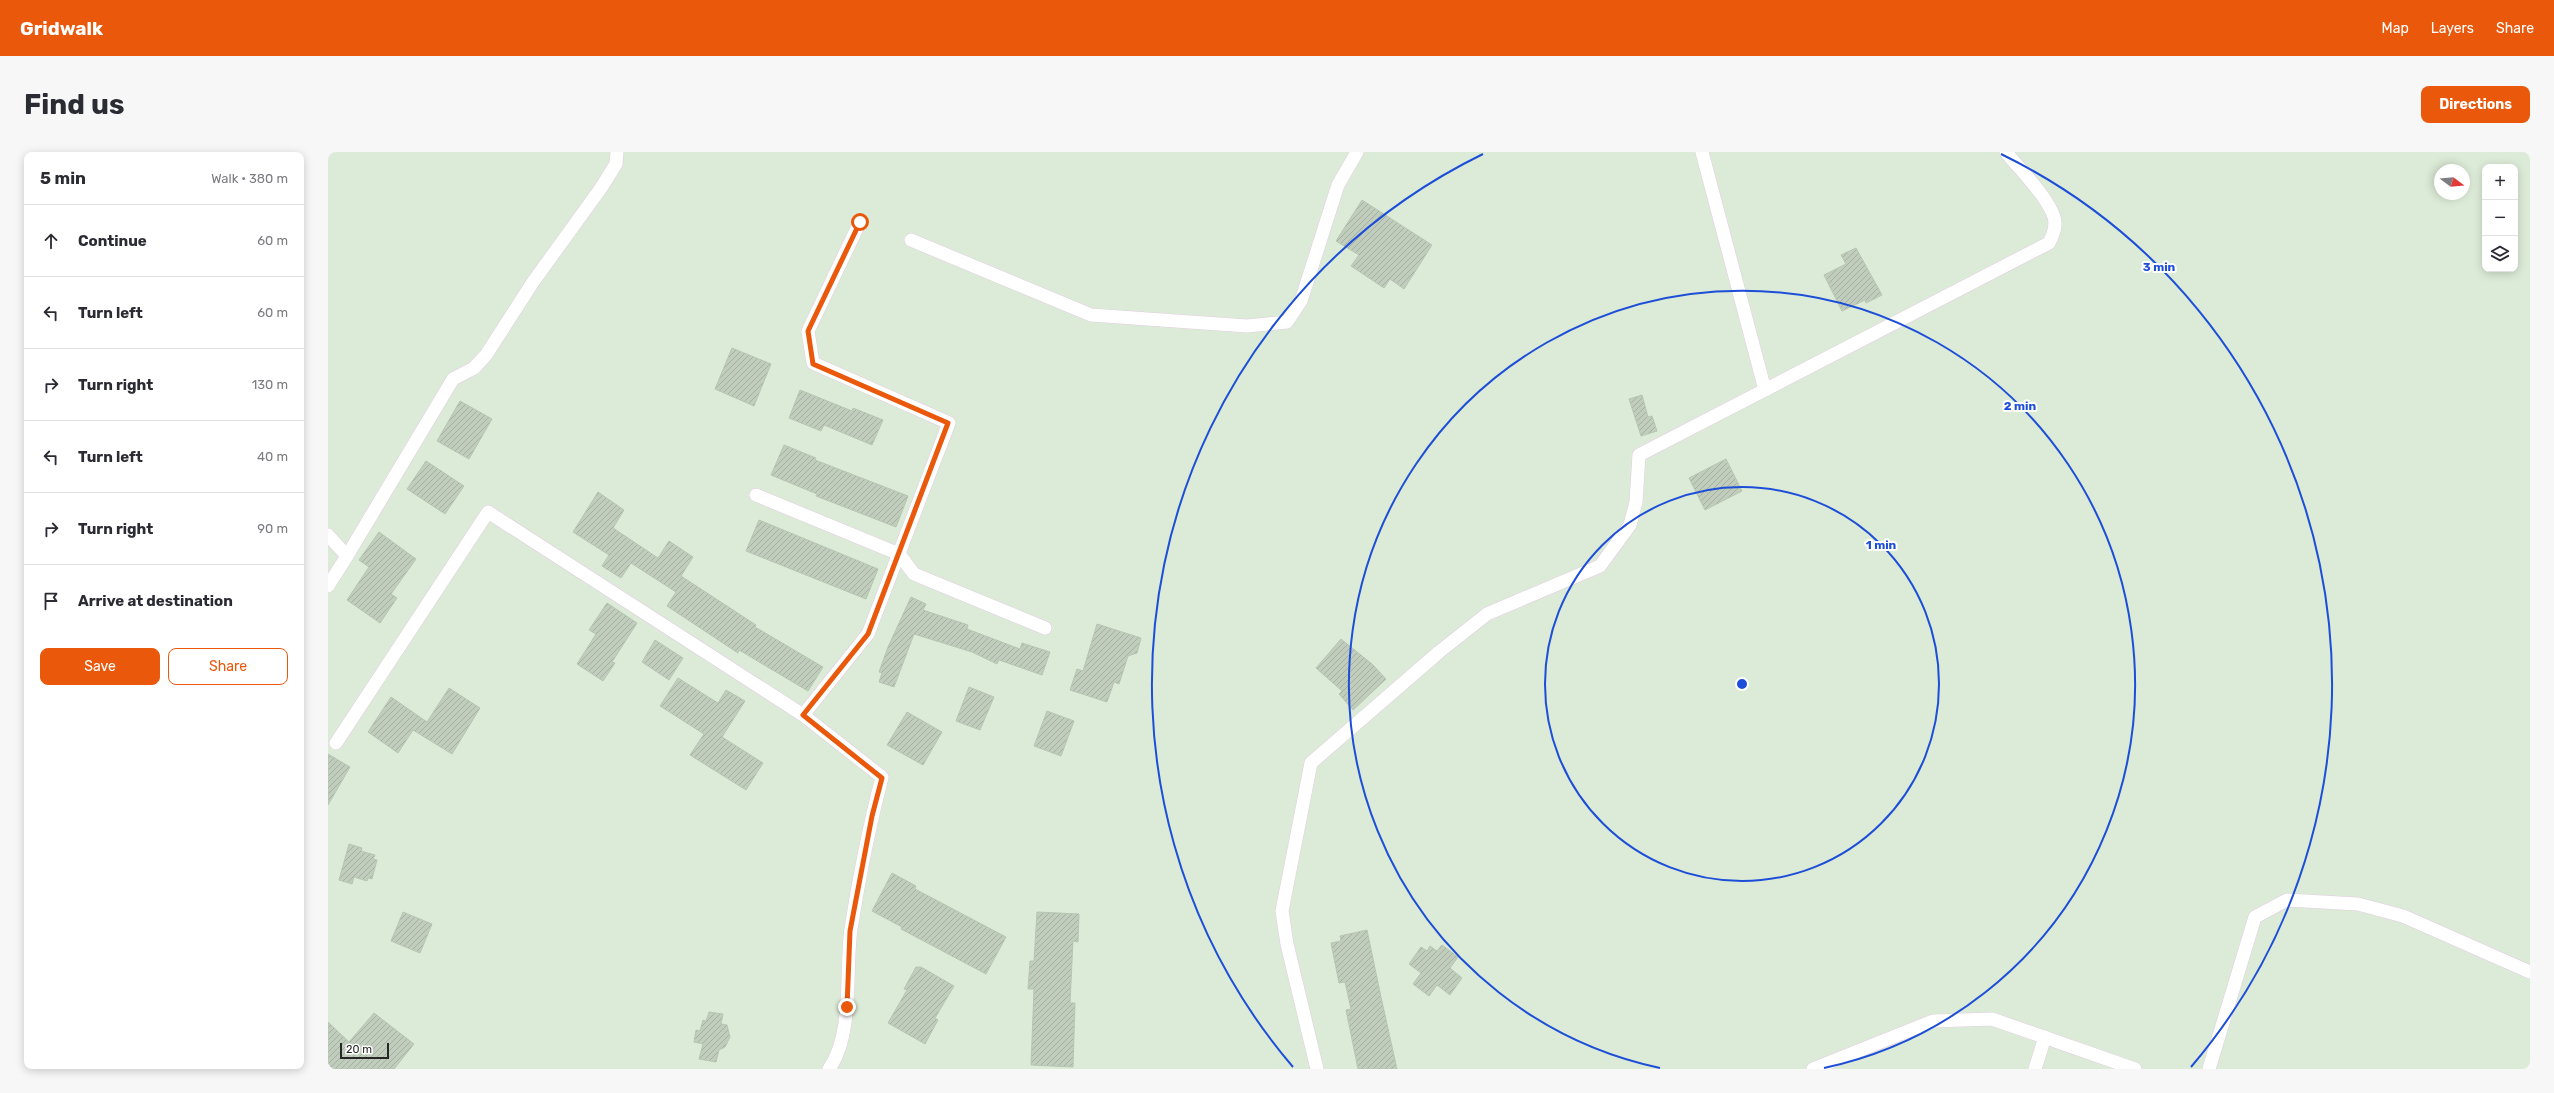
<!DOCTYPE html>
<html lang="en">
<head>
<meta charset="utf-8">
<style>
	:root { --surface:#fff; --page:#f7f7f7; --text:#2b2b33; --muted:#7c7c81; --line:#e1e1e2; --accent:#ea580c }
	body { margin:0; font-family:Rubik,sans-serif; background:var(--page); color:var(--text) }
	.controls { position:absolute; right:12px; top:12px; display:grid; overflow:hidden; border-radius:8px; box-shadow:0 2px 10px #0003 }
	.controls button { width:36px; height:36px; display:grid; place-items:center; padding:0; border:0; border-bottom:1px solid var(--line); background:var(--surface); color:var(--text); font:20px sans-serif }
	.compass { position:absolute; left:2106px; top:12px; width:36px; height:36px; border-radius:50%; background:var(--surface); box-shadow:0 2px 10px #0003; rotate:106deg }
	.scale { position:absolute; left:12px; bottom:10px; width:49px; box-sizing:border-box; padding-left:4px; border:2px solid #272727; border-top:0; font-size:11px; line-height:14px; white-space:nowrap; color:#272727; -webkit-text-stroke:3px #fff; paint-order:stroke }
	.stop { position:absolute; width:12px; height:12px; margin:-9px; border:3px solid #ea580c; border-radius:50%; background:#fff }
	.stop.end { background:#ea580c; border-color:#fff; box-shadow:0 1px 4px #0008 }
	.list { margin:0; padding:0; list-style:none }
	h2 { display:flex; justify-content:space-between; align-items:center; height:52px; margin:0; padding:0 16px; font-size:17px }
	h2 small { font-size:13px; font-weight:400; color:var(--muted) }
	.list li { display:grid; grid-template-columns:26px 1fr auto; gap:12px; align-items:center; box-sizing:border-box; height:72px; padding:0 16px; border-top:1px solid var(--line) }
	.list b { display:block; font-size:15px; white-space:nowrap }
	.list em { font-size:13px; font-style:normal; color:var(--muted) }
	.actions { display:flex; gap:8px; padding:12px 16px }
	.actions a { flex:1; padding:9px 0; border:1px solid var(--accent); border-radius:8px; text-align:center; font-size:14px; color:var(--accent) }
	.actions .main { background:var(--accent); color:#fff }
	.icon { flex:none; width:22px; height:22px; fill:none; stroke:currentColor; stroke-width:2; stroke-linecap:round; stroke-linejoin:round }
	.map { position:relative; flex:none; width:2202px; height:917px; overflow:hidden; border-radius:8px }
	header { display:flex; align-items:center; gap:24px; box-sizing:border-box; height:56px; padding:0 20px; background:var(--accent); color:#fff }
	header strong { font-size:19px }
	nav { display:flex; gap:22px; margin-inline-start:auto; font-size:14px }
	.intro { display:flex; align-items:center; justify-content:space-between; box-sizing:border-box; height:96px; padding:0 24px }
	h1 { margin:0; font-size:28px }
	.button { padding:10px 18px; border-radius:8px; background:var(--accent); color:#fff; font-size:14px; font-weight:700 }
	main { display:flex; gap:24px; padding:0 24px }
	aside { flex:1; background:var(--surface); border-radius:8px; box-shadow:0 2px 10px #0003 }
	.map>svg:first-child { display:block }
	.building { fill:url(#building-hatch); stroke:#b5c6b1 }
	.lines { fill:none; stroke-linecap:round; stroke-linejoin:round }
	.street-casing { stroke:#e2cde2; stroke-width:14 }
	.street { stroke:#fff; stroke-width:13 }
	.route { stroke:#ea580c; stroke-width:5 }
	.ring { fill:none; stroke:#1d4ed8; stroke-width:2 }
	.centre { fill:#1d4ed8; stroke:#fff; stroke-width:2 }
	.ring-label { font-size:12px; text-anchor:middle; font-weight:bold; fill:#1d4ed8; stroke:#fff; stroke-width:4; stroke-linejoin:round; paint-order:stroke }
</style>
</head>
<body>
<header>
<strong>Gridwalk</strong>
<nav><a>Map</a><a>Layers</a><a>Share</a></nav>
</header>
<div class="intro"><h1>Find us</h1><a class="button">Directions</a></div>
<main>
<aside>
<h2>5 min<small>Walk · 380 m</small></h2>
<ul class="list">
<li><svg class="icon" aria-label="ahead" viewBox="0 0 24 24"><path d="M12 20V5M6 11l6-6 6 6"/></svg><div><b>Continue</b></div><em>60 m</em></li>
<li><svg class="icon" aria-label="left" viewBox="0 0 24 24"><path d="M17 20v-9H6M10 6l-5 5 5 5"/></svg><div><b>Turn left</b></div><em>60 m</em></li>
<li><svg class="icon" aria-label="right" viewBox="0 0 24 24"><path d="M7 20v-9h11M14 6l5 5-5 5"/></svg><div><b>Turn right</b></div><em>130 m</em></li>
<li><svg class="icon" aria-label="left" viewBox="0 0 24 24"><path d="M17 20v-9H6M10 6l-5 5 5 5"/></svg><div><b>Turn left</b></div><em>40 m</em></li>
<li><svg class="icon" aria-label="right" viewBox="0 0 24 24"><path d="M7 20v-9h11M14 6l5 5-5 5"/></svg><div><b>Turn right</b></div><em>90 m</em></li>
<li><svg class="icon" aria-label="arrive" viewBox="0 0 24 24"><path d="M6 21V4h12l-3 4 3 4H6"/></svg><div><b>Arrive at destination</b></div></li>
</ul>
<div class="actions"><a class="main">Save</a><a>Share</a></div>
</aside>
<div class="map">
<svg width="2202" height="917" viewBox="0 0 2202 917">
	<defs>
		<pattern id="building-hatch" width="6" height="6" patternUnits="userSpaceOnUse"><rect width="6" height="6" fill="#c0cdbd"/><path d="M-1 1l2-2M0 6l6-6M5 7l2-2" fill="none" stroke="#a5b0a2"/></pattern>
	</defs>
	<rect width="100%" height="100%" fill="#dcebd7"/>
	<g class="building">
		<polygon points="1034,48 1104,93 1076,137 1062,127 1056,136 1023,114 1031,103 1008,89"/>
		<polygon points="1528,96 1554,143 1538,151 1537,148 1514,159 1496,123 1518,112 1513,103"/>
		<polygon points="404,196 443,212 426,254 387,237"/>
		<polygon points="472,238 524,259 525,256 555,268 544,293 496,273 493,279 461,266"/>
		<polygon points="1314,243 1320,265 1324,264 1329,279 1313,284 1301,247"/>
		<polygon points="132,249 164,267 141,307 109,289"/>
		<polygon points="456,293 488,306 487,308 580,344 568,375 488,344 489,342 443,323"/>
		<polygon points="1398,307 1414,339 1377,358 1361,326"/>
		<polygon points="98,309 136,334 117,362 79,337"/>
		<polygon points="270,340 296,358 285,376 330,406 341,389 365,405 353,424 428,473 427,475 495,515 480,539 411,498 410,501 339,454 348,440 303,411 293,426 274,414 281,403 245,380"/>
		<polygon points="431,368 550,417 538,447 418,399"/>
		<polygon points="51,380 88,407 63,442 69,446 52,471 19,448 41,415 31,408"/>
		<polygon points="583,445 598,452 595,458 640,473 639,477 692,497 694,491 722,500 714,523 671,508 669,512 644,500 586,482 566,535 551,530 554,521 551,520 560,495"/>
		<polygon points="279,451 309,471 284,510 287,511 275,529 249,512 268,482 261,478"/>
		<polygon points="769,472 813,486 809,501 800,504 791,532 786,530 779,550 742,538 749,517 755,519"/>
		<polygon points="1013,487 1044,512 1058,527 1025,558 1011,542 1014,539 988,516"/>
		<polygon points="327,488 355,506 341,528 314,510"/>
		<polygon points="350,526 390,551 398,538 417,549 394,585 435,611 418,638 362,603 376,582 332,554"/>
		<polygon points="641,535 666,545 652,578 628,569"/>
		<polygon points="121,536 152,556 124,602 85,578 70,601 40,580 63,545 99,570"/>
		<polygon points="719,559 746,569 733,604 706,594"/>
		<polygon points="579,560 614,580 595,613 559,593"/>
		<polygon points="0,602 22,615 0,653"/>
		<polygon points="21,692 34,696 33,699 47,703 45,707 49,708 44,727 40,726 39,729 26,725 24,732 11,728"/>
		<polygon points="564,721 588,734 587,737 678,785 658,822 573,777 574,775 544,759"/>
		<polygon points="75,760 104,772 92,801 63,789"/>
		<polygon points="709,760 751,762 750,790 745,789 742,851 747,851 745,915 703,913 706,837 700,837 702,809 706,809"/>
		<polygon points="1039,778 1053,845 1069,917 1030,917 1018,858 1023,857 1017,830 1011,831 1003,791 1013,789 1012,784"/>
		<polygon points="1114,793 1130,805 1122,816 1134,826 1122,843 1109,833 1101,844 1085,832 1093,821 1081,812 1093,795 1099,799 1102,794 1109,799"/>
		<polygon points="588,815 593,815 626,834 607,866 610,868 597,892 560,871 579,838 576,837"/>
		<polygon points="381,860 395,862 393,872 399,873 402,885 397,895 391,898 388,910 371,907 375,892 366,890 368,878 372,879 375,868 378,869"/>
		<polygon points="46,861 86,892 66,917 0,917 0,870 21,890"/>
	</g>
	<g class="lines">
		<g class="street-casing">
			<g id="street">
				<polyline points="1374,0 1437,238"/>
				<polyline points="583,88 763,163 919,174 959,170 973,149 1010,33 1029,0"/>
				<polyline points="428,343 571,402 586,422 717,476"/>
				<polyline points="0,383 19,404 125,227 146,216 158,203 205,130 273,36 288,12 289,0"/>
				<polyline points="0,434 19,404"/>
				<polyline points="8,591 160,360 475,563"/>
				<path d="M501 917C526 882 517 818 523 777 531 726 541 675 554 625L475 563 540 482 621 271 485 211 480 179 532 70"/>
				<path d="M989 917 959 792 954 759 983 611 1111 500 1159 462 1272 414 1302 373 1308 350 1311 303 1721 91C1725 83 1729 74 1726 65 1719 44 1692 18 1678 0"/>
				<polyline points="1485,917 1605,869 1664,867 1807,917"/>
				<polyline points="1707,917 1717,885"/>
				<polyline points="1881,917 1927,765 1959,748 2030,752 2075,764 2202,820"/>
			</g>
		</g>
		<use href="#street" class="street"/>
	</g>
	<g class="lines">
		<polyline class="route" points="519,855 522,779 544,664 554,626 475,563 540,482 620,271 485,212 480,179 532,70"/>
	</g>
	<g class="ring">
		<circle cx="1414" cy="532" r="197"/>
		<path d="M1332 916A393 393 0 1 1 1496 916"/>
		<path d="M965 915A590 590 0 0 1 1155 2M1673 2A590 590 0 0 1 1863 915"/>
	</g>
	<circle cx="1414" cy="532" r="6" class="centre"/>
	<g class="ring-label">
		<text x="1831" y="119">3 min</text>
		<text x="1692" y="258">2 min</text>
		<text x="1553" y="397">1 min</text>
	</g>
</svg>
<div class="controls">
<button>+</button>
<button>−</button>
<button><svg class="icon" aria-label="layers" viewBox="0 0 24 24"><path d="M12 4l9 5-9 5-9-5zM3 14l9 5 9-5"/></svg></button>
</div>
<svg class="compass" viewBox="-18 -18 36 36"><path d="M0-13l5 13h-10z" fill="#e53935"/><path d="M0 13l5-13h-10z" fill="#7c7c81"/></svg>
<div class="scale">20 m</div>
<div class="stop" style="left:532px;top:70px"></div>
<div class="stop end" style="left:519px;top:855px"></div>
</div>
</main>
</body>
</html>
